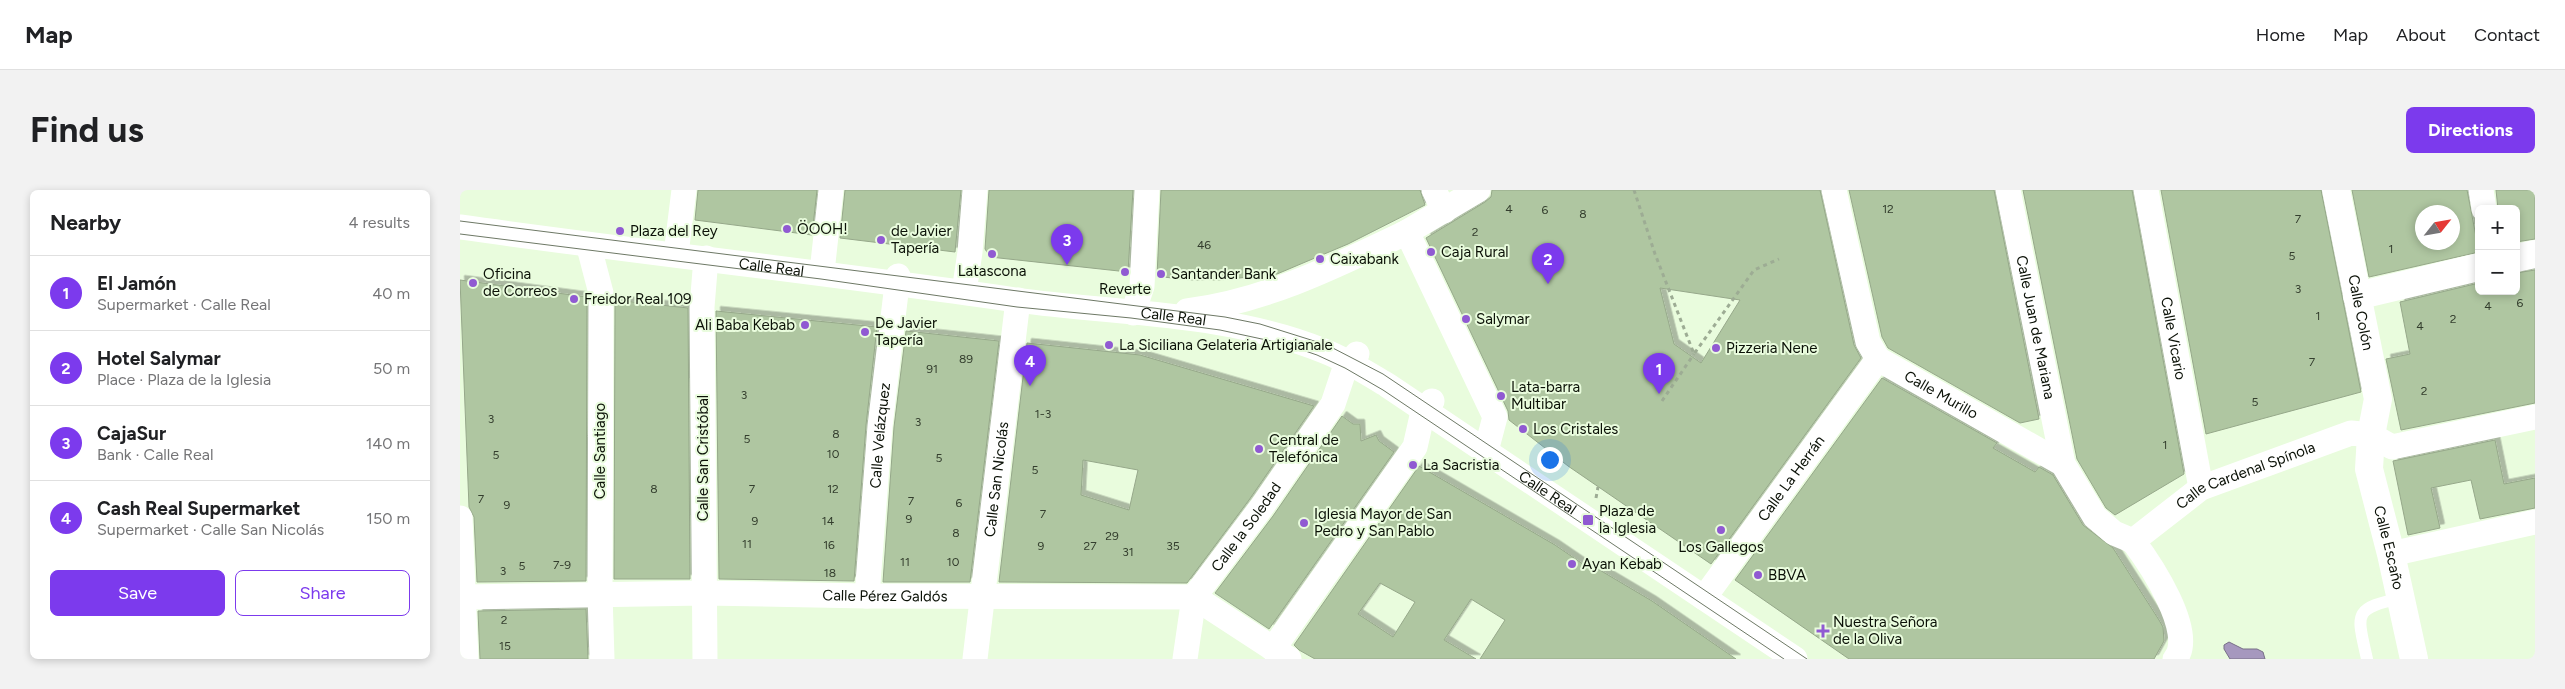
<!DOCTYPE html>
<html lang="en">
<head>
<meta charset="utf-8">
<style>
	:root { --surface:#fff; --page:#f2f2f2; --text:#202124; --muted:#757577; --line:#e0e0e0; --accent:#7c3aed }
	body { margin:0; font-family:Figtree,sans-serif; background:var(--page); color:var(--text) }
	.controls { position:absolute; right:15px; top:15px; display:grid; overflow:hidden; border-radius:8px; box-shadow:0 2px 8px #0003 }
	.controls button { width:45px; height:45px; display:grid; place-items:center; padding:0; border:0; border-bottom:1px solid var(--line); background:var(--surface); color:var(--text); font:25px sans-serif }
	.compass { position:absolute; left:1955px; top:15px; width:45px; height:45px; border-radius:50%; background:var(--surface); box-shadow:0 2px 8px #0003; rotate:59deg }
	.you { position:absolute; left:1089px; top:269px; width:18px; height:18px; margin:-12px; border:4px solid #fff; border-radius:50%; background:#1a73e8; box-shadow:0 0 0 8px #1a73e833 }
	.badge { display:grid; place-items:center; width:32px; height:32px; border-radius:50%; background:var(--accent); color:#fff; font-size:16px; font-weight:700 }
	.pin { position:absolute; translate:-50% -41px; filter:drop-shadow(0 1px 2px #0008) }
	.pin::after { content:''; position:absolute; top:26px; width:18px; height:15px; background:inherit; clip-path:polygon(0 0,100% 0,50% 100%) }
	.list { margin:0; padding:0; list-style:none }
	h2 { display:flex; justify-content:space-between; align-items:center; height:65px; margin:0; padding:0 20px; font-size:21px }
	h2 small { font-size:16px; font-weight:400; color:var(--muted) }
	.list li { display:grid; grid-template-columns:32px 1fr auto; gap:15px; align-items:center; box-sizing:border-box; height:75px; padding:0 20px; border-top:1px solid var(--line) }
	.list b { display:block; font-size:19px; white-space:nowrap }
	.list p { margin:0; font-size:16px; white-space:nowrap; color:var(--muted) }
	.list em { font-size:16px; font-style:normal; color:var(--muted) }
	.actions { display:flex; gap:10px; padding:15px 20px }
	.actions a { flex:1; padding:11px 0; border:1px solid var(--accent); border-radius:8px; text-align:center; font-size:18px; color:var(--accent) }
	.actions .main { background:var(--accent); color:#fff }
	.map { position:relative; flex:none; width:2075px; height:469px; overflow:hidden; border-radius:8px }
	header { display:flex; align-items:center; gap:30px; box-sizing:border-box; height:70px; padding:0 25px; background:var(--surface); border-bottom:1px solid var(--line) }
	header strong { font-size:24px }
	nav { display:flex; gap:28px; margin-inline-start:auto; font-size:18px }
	.intro { display:flex; align-items:center; justify-content:space-between; box-sizing:border-box; height:120px; padding:0 30px }
	h1 { margin:0; font-size:35px }
	.button { padding:12px 22px; border-radius:8px; background:var(--accent); color:#fff; font-size:18px; font-weight:700 }
	main { display:flex; gap:30px; padding:0 30px }
	aside { flex:1; background:var(--surface); border-radius:8px; box-shadow:0 2px 8px #0003 }
	.map>svg:first-child { display:block }
	.water { fill:#a698be; stroke:#787087 }
	.building { fill:#afc6a1; stroke:#96a88a; fill-rule:evenodd; filter:url(#shadow) }
	.lines { fill:none; stroke-linecap:round; stroke-linejoin:round }
	.path { stroke:#9dac94; stroke-width:3; stroke-dasharray:4 4; stroke-linecap:butt }
	.lane { stroke:#fff; stroke-width:12 }
	.street { stroke:#fff; stroke-width:25 }
	.secondary { stroke:#fff; stroke-width:28 }
	.tram { stroke:#6d7865; stroke-width:1 }
	.poi-dot { fill:#905ad2; stroke:#e9fcdd; stroke-width:2 }
	.labels { text-anchor:middle; stroke-width:4; stroke-linejoin:round; paint-order:stroke }
	.number-label { font-size:12px; fill:#343e2e }
	.poi-label { font-size:15px; fill:#0b1107; stroke:#e9fcdd; text-anchor:start }
	.street-label { font-size:15px; fill:#0b1107; stroke:#e9fcdd }
</style>
</head>
<body>
<header>
<strong>Map</strong>
<nav><a>Home</a><a>Map</a><a>About</a><a>Contact</a></nav>
</header>
<div class="intro"><h1>Find us</h1><a class="button">Directions</a></div>
<main>
<aside>
<h2>Nearby<small>4 results</small></h2>
<ul class="list">
<li><span class="badge">1</span><div><b>El Jamón</b><p>Supermarket · Calle Real</p></div><em>40 m</em></li>
<li><span class="badge">2</span><div><b>Hotel Salymar</b><p>Place · Plaza de la Iglesia</p></div><em>50 m</em></li>
<li><span class="badge">3</span><div><b>CajaSur</b><p>Bank · Calle Real</p></div><em>140 m</em></li>
<li><span class="badge">4</span><div><b>Cash Real Supermarket</b><p>Supermarket · Calle San Nicolás</p></div><em>150 m</em></li>
</ul>
<div class="actions"><a class="main">Save</a><a>Share</a></div>
</aside>
<div class="map">
<svg width="2075" height="469" viewBox="0 0 2075 469">
	<defs>
		<filter id="shadow"><feDropShadow dx="4.5" dy="-4.5" stdDeviation="0" flood-color="#0004"/></filter>
	</defs>
	<rect width="100%" height="100%" fill="#e9fcdd"/>
	<polygon class="water" points="1769,452 1783,459 1797,459 1803,462 1805,469 1770,469 1764,459 1764,455"/>
	<g class="building">
		<polygon points="238,0 357,0 352,45 235,30"/>
		<polygon points="385,0 501,0 495,62 380,48"/>
		<polygon points="529,0 673,0 668,82 530,67 525,59"/>
		<polygon points="701,0 960,0 965,15 888,54 817,84 761,90 726,90 697,86"/>
		<path d="M1032 0H1360L1394 155 1401 168 1251 374 1108 276 1049 230 1048 221 966 48 1025 12 1031 7ZM1200 98 1280 110 1241 173 1214 154Z"/>
		<polygon points="1389,0 1534,0 1579,229 1560,233 1428,158 1422,147"/>
		<polygon points="1563,0 1672,0 1724,284 1655,325 1646,318 1617,269"/>
		<polygon points="1701,0 1861,0 1901,202 1746,244"/>
		<path d="M1892 0H2007L2019 62 1909 87ZM1962 22H1992V52H1962Z"/>
		<polygon points="2036,0 2075,0 2075,49 2056,52 2056,19 2038,19"/>
		<polygon points="2075,80 2075,213 1941,240 1926,169 1950,164 1940,112 2019,93 2019,101 2056,101 2056,83"/>
		<polygon points="0,90 127,107 126,391 17,392 14,327 9,317"/>
		<polygon points="155,110 228,118 230,389 154,389"/>
		<polygon points="256,121 417,137 406,235 394,391 259,389"/>
		<polygon points="446,141 539,151 510,392 423,392 434,237"/>
		<path d="M567 153 680 165 854 216 789 310 727 393 539 392ZM623 270 678 280 669 320 621 305Z"/>
		<polygon points="1422,188 1537,253 1533,258 1575,282 1579,277 1593,285 1623,335 1653,358 1699,430 1703,437 1704,451 1694,469 1389,469 1275,390"/>
		<polygon points="882,226 893,234 900,234 901,251 916,245 919,251 934,262 809,439 755,403 813,326"/>
		<polygon points="2035,250 2044,294 2075,288 2075,318 2020,329 2011,290 1971,298 1980,338 1948,345 1933,271"/>
		<path d="M959 276 1095 355 1136 383 1138 379 1192 411 1276 469H1020L1045 430 1011 409 984 450 1016 469H855L839 460 834 455ZM920 393 955 412 933 447 898 424Z"/>
		<polygon points="126,419 128,469 20,469 18,421"/>
	</g>
	<g class="lines">
		<g class="path">
			<polyline points="1174,0 1195,64 1234,164 1294,80 1319,69"/>
			<polyline points="1202,211 1234,164"/>
			<polyline points="1136,308 1138,297"/>
		</g>
		<path class="lane" d="M1907 469C1897 423 1892 419 1941 408"/>
		<g class="street">
			<polyline points="974,0 984,21"/>
			<path id="s1" d="M1374 0 1408 152 1418 169 1603 274 1635 327 1654 343 1673 351"/>
			<path id="s2" d="M1548 0 1603 274"/>
			<path id="s3" d="M1686 0 1741 298"/>
			<polyline points="2021,0 2024,19"/>
			<path id="s4" d="M0 37C185 63 371 83 556 110 657 124 769 122 864 161 887 170 907 183 927 195L1335 469"/>
			<polyline points="947,42 1018,0"/>
			<polyline points="131,55 130,61 141,103 140,404 142,469"/>
			<polyline points="216,64 224,0"/>
			<polyline points="362,82 371,0"/>
			<polyline points="504,102 510,62 515,0"/>
			<path d="M727 121C806 111 876 76 947 42L1035 227 1026 261"/>
			<polyline points="673,123 682,96 687,0"/>
			<polyline points="0,328 6,469"/>
			<path id="s5" d="M1673 351 1741 298 1891 243 1911 245 1932 257 2075 227"/>
			<path d="M1673 351C1689 372 1737 443 1715 469"/>
			<polyline points="1931,364 2075,332"/>
			<path id="s6" d="M407 406 420 236 438 86"/>
			<path id="s7" d="M4 407 244 403 407 406 734 407 829 469"/>
			<path id="s8" d="M1244 408 1418 169"/>
			<polyline points="813,459 955,257 962,226 972,211"/>
			<polyline points="245,469 242,117 246,68"/>
			<path id="s9" d="M515 469 558 110"/>
			<path id="s10" d="M725 469 734 407 801 318 873 214 885 178 897 164"/>
		</g>
		<g class="secondary">
			<path id="s11" d="M1876 0 1918 209 1911 245 1909 279 1931 364 1954 469"/>
			<polyline points="2056,68 2075,64"/>
			<polyline points="1897,106 2019,77"/>
		</g>
		<g class="tram">
			<polyline points="0,31 765,127 800,134 867,155 923,184 1347,469"/>
			<polyline points="0,44 361,89 557,117 671,128 760,140 825,154 857,165 885,178 923,200 1324,469"/>
		</g>
	</g>
	<g class="poi-dot">
		<circle cx="327" cy="39" r="5"/>
		<circle cx="160" cy="41" r="5"/>
		<circle cx="421" cy="50" r="5"/>
		<circle cx="971" cy="62" r="5"/>
		<circle cx="532" cy="64" r="5"/>
		<circle cx="860" cy="69" r="5"/>
		<circle cx="665" cy="82" r="5"/>
		<circle cx="701" cy="84" r="5"/>
		<circle cx="13" cy="93" r="5"/>
		<circle cx="114" cy="109" r="5"/>
		<circle cx="1006" cy="129" r="5"/>
		<circle cx="345" cy="135" r="5"/>
		<circle cx="405" cy="142" r="5"/>
		<circle cx="649" cy="155" r="5"/>
		<circle cx="1256" cy="158" r="5"/>
		<circle cx="1041" cy="206" r="5"/>
		<circle cx="1063" cy="239" r="5"/>
		<circle cx="799" cy="259" r="5"/>
		<circle cx="953" cy="275" r="5"/>
		<rect x="1122" y="324" width="12" height="12" rx="2.5"/>
		<circle cx="844" cy="333" r="5"/>
		<circle cx="1261" cy="340" r="5"/>
		<circle cx="1112" cy="374" r="5"/>
		<circle cx="1298" cy="385" r="5"/>
		<path d="M1360.5 433.5h5v5h5v5h-5v5h-5v-5h-5v-5h5z"/>
	</g>
	<g class="labels">
		<g class="number-label">
			<text x="1049" y="23">4</text>
			<text x="1428" y="23">12</text>
			<text x="1085" y="24">6</text>
			<text x="1123" y="28">8</text>
			<text x="1838" y="33">7</text>
			<text x="1015" y="46">2</text>
			<text x="744" y="59">46</text>
			<text x="1931" y="63">1</text>
			<text x="1832" y="70">5</text>
			<text x="1838" y="103">3</text>
			<text x="2060" y="117">6</text>
			<text x="2028" y="120">4</text>
			<text x="1858" y="130">1</text>
			<text x="1993" y="133">2</text>
			<text x="1960" y="140">4</text>
			<text x="506" y="173">89</text>
			<text x="1852" y="176">7</text>
			<text x="472" y="183">91</text>
			<text x="1964" y="205">2</text>
			<text x="284" y="209">3</text>
			<text x="1795" y="216">5</text>
			<text x="583" y="228">1-3</text>
			<text x="31" y="233">3</text>
			<text x="458" y="236">3</text>
			<text x="376" y="248">8</text>
			<text x="287" y="253">5</text>
			<text x="1705" y="259">1</text>
			<text x="373" y="268">10</text>
			<text x="36" y="269">5</text>
			<text x="479" y="272">5</text>
			<text x="575" y="284">5</text>
			<text x="194" y="303">8</text>
			<text x="292" y="303">7</text>
			<text x="373" y="303">12</text>
			<text x="21" y="313">7</text>
			<text x="451" y="315">7</text>
			<text x="499" y="317">6</text>
			<text x="47" y="319">9</text>
			<text x="583" y="328">7</text>
			<text x="449" y="333">9</text>
			<text x="295" y="335">9</text>
			<text x="368" y="335">14</text>
			<text x="496" y="347">8</text>
			<text x="652" y="350">29</text>
			<text x="287" y="358">11</text>
			<text x="369" y="359">16</text>
			<text x="581" y="360">9</text>
			<text x="630" y="360">27</text>
			<text x="713" y="360">35</text>
			<text x="668" y="366">31</text>
			<text x="445" y="376">11</text>
			<text x="493" y="376">10</text>
			<text x="102" y="379">7-9</text>
			<text x="62" y="380">5</text>
			<text x="43" y="385">3</text>
			<text x="370" y="387">18</text>
			<text x="44" y="434">2</text>
			<text x="45" y="460">15</text>
		</g>
		<g class="poi-label">
			<text x="337" y="44">ÖOOH!</text>
			<text x="170" y="46">Plaza del Rey</text>
			<text x="431" y="46">de Javier<tspan x="431" dy="17">Tapería</tspan></text>
			<text x="981" y="67">Caja Rural</text>
			<text x="870" y="74">Caixabank</text>
			<text x="532" y="86" text-anchor="middle">Latascona</text>
			<text x="23" y="89">Oficina<tspan x="23" dy="17">de Correos</tspan></text>
			<text x="711" y="89">Santander Bank</text>
			<text x="665" y="104" text-anchor="middle">Reverte</text>
			<text x="124" y="114">Freidor Real 109</text>
			<text x="1016" y="134">Salymar</text>
			<text x="415" y="138">De Javier<tspan x="415" dy="17">Tapería</tspan></text>
			<text x="335" y="140" text-anchor="end">Ali Baba Kebab</text>
			<text x="659" y="160">La Siciliana Gelateria Artigianale</text>
			<text x="1266" y="163">Pizzeria Nene</text>
			<text x="1051" y="202">Lata-barra<tspan x="1051" dy="17">Multibar</tspan></text>
			<text x="1073" y="244">Los Cristales</text>
			<text x="809" y="255">Central de<tspan x="809" dy="17">Telefónica</tspan></text>
			<text x="963" y="280">La Sacristia</text>
			<text x="1139" y="326">Plaza de<tspan x="1139" dy="17">la Iglesia</tspan></text>
			<text x="854" y="329">Iglesia Mayor de San<tspan x="854" dy="17">Pedro y San Pablo</tspan></text>
			<text x="1261" y="362" text-anchor="middle">Los Gallegos</text>
			<text x="1122" y="379">Ayan Kebab</text>
			<text x="1308" y="390">BBVA</text>
			<text x="1373" y="437">Nuestra Señora<tspan x="1373" dy="17">de la Oliva</tspan></text>
		</g>
		<g class="street-label">
			<text dy="5" stroke="none"><textPath href="#s4" startOffset="314">Calle Real</textPath></text>
			<text dy="5" stroke="none"><textPath href="#s11" startOffset="125">Calle Colón</textPath></text>
			<text dy="5" stroke="none"><textPath href="#s4" startOffset="719">Calle Real</textPath></text>
			<text dy="5" stroke="none"><textPath href="#s2" startOffset="140">Calle Juan de Mariana</textPath></text>
			<text dy="5" stroke="none"><textPath href="#s3" startOffset="151">Calle Vicario</textPath></text>
			<text dy="5" stroke="none"><textPath href="#s1" startOffset="248">Calle Murillo</textPath></text>
			<text dy="5" stroke="none"><textPath href="#s6" startOffset="161">Calle Velázquez</textPath></text>
			<text transform="translate(140 261) rotate(-90)" y="5">Calle Santiago</text>
			<text transform="translate(243 268) rotate(-90)" y="5">Calle San Cristóbal</text>
			<text dy="5" stroke="none"><textPath href="#s5" startOffset="132">Calle Cardenal Spínola</textPath></text>
			<text dy="5" stroke="none"><textPath href="#s9" startOffset="181">Calle San Nicolás</textPath></text>
			<text dy="5" stroke="none"><textPath href="#s8" startOffset="148">Calle La Herrán</textPath></text>
			<text dy="5" stroke="none"><textPath href="#s4" startOffset="1139">Calle Real</textPath></text>
			<text dy="5" stroke="none"><textPath href="#s10" startOffset="150">Calle la Soledad</textPath></text>
			<text dy="5" stroke="none"><textPath href="#s11" startOffset="365">Calle Escaño</textPath></text>
			<text dy="5" stroke="none"><textPath href="#s7" startOffset="421">Calle Pérez Galdós</textPath></text>
		</g>
	</g>
</svg>
<div class="controls">
<button>+</button>
<button>−</button>
</div>
<svg class="compass" viewBox="-18 -18 36 36"><path d="M0-13l5 13h-10z" fill="#e53935"/><path d="M0 13l5-13h-10z" fill="#757577"/></svg>
<div class="you"></div>
<div class="pin badge" style="left:1199px;top:204px">1</div>
<div class="pin badge" style="left:1088px;top:94px">2</div>
<div class="pin badge" style="left:607px;top:75px">3</div>
<div class="pin badge" style="left:570px;top:196px">4</div>
</div>
</main>
</body>
</html>
